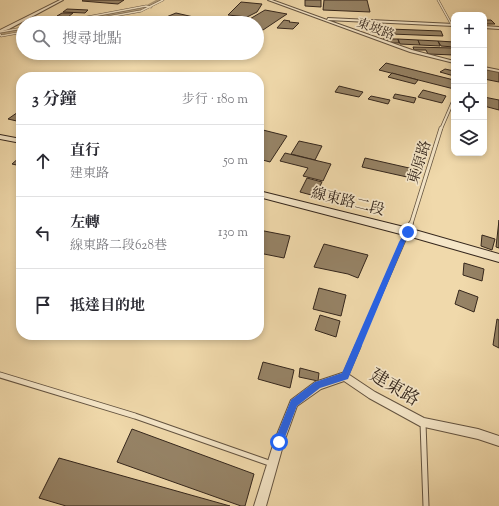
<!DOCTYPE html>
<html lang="zh-TW">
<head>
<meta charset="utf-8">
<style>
	:root { --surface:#fff; --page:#f7f7f7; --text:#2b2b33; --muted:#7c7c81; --line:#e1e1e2 }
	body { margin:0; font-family:"Sorts Mill Goudy","Noto Serif TC",serif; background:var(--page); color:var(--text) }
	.controls { position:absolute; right:12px; top:12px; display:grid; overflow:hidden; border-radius:8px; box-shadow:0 2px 6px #0003 }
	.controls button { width:36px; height:36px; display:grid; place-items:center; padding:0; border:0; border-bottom:1px solid var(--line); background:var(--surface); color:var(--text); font:20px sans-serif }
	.stop { position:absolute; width:12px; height:12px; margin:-9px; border:3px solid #2563eb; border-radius:50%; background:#fff }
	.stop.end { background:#2563eb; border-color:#fff; box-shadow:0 1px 4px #0008 }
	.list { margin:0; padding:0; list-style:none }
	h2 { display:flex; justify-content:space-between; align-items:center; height:52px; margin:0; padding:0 16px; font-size:17px }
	h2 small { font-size:13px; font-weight:400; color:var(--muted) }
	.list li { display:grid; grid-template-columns:26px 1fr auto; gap:12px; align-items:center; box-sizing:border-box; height:72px; padding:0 16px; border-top:1px solid var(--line) }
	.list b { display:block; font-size:15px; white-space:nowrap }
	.list p { margin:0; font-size:13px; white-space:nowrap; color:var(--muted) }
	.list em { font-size:13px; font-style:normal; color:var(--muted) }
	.icon { flex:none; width:22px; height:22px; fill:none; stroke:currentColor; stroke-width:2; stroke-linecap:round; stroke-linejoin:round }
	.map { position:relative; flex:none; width:499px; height:506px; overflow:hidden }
	.search { position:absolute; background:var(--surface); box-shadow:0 2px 6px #0003; left:16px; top:16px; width:248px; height:44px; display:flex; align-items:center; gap:10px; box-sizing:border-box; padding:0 14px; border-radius:22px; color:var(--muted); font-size:15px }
	.panel { position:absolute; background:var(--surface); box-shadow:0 2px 6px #0003; left:16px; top:72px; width:248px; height:268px; border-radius:16px }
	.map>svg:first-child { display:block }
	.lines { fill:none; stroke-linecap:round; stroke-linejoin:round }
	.canal { fill:#b09c7a; fill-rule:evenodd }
	.building { fill:#968366; stroke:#34261c }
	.lane-far4-casing { stroke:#635340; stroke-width:2.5 }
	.lane-far3-casing { stroke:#635340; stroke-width:3.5 }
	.lane-far2-casing { stroke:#635340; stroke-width:4.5 }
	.lane-far1-casing { stroke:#635340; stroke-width:5.5 }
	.lane-casing { stroke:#635340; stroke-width:7 }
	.street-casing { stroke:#635340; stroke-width:2 }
	.secondary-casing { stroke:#34261c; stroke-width:2 }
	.lane-far4 { stroke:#f5e6c8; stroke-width:1.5 }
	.lane-far3 { stroke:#f5e6c8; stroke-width:2 }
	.lane-far2 { stroke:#f5e6c8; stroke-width:3 }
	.lane-far1 { stroke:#f5e6c8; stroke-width:3.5 }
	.lane { stroke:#f5e6c8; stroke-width:5 }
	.street { fill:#f5e6c8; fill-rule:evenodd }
	.secondary { fill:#f5e6c8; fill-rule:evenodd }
	.route { fill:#2563eb }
	.labels { text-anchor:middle; stroke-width:3.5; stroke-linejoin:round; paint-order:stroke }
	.far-street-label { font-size:13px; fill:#34261c; stroke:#f5e6c8 }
	.street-label { font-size:15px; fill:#34261c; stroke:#f5e6c8 }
	.near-street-label { font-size:18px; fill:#34261c; stroke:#f5e6c8 }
</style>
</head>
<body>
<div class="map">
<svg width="499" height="506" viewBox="0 0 499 506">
	<rect width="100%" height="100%" fill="#f0d9ab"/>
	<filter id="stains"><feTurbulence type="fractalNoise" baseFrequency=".005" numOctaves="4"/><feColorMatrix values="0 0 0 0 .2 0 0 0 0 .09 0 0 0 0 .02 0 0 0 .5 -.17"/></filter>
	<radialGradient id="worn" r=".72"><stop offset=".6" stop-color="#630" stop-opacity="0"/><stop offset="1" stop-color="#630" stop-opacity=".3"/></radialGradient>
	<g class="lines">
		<g class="canal">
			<polygon points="156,0 161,0 144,10 80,20 78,19 141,8"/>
			<polygon points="22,28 23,30 0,35 0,31"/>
		</g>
	</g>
	<g class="building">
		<polygon points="83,0 124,0 118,4 82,1"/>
		<polygon points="305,0 321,0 321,7 305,6"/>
		<polygon points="324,0 367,0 370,12 323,10"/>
		<polygon points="241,2 262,4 257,12 247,17 228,15"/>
		<polygon points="67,9 88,10 85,13 63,12"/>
		<polygon points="265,10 287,14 263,30 257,29 257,23 243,23"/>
		<polygon points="62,13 73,13 68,17 57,16"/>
		<polygon points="176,13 220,23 170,23 159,20"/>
		<polygon points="232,16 240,17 237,21 228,21"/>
		<polygon points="54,17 62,17 73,20 44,23"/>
		<polygon points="284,20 290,21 289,22 299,23 293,29 277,28"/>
		<polygon points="484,20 491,20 495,24 484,24"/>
		<polygon points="370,28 383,29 384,32 370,31"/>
		<polygon points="390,29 441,31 443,36 391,34"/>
		<polygon points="383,39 398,39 399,43 392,43"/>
		<polygon points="398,39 418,40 420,45 400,44"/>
		<polygon points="418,40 438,41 440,46 420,45"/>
		<polygon points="438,41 454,42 454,47 441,46"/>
		<polygon points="413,47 454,48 454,55 428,54 426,50 414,50"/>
		<polygon points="386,63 454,80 454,89 379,70"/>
		<polygon points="484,68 499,71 499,82 484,79"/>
		<polygon points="445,69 454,71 454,76 440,72"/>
		<polygon points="392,73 418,80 415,84 388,77"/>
		<polygon points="339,86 363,92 359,97 335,92"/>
		<polygon points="423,90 446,96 442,103 418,97"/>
		<polygon points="395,94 416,98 414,103 393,98"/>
		<polygon points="371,96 390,100 388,104 368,99"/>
		<polygon points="484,97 499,100 499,110 484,106"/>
		<polygon points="21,110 21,122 8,119"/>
		<polygon points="259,129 287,136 270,162 259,159"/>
		<polygon points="299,141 322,146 315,160 291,154"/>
		<polygon points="285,153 331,164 323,181 303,176 308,168 280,161"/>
		<polygon points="21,156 21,166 12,164"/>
		<polygon points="365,158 418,170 416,179 362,167"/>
		<polygon points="307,178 322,182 315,196 300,192"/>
		<polygon points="499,220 499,248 496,247"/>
		<polygon points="259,230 290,236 284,258 259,253"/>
		<polygon points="482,235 495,239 492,250 481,246"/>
		<polygon points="324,244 368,255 358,278 348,274 314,267"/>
		<polygon points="464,263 484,269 482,281 463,275"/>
		<polygon points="319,288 346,295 341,316 313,309"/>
		<polygon points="459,290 478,297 474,312 455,304"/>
		<polygon points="320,315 340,321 336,337 315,330"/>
		<polygon points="497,319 499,320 499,348 493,345"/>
		<polygon points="263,362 294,370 290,388 258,379"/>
		<polygon points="300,368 319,373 318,381 299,377"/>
		<polygon points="132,429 254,474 245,506 241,506 117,462"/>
		<polygon points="59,458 230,506 66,506 39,498"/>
	</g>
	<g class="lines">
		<g class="lane-far4-casing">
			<g id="lane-far4">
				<polyline points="438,0 454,29"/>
				<polyline points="56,23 146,6 151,7"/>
				<polyline points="74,23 141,11 163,0"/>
				<polyline points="0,32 23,28"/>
				<polyline points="0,34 1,36 23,32"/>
			</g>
		</g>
		<g class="lane-far3-casing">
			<polyline id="lane-far3" points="441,129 454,99"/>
		</g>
		<g class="lane-far2-casing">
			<polyline id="lane-far2" points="411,224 441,128"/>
		</g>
		<g class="lane-far1-casing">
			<polyline id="lane-far1" points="357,347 411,223"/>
		</g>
		<g class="lane-casing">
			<g id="lane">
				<polyline points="0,375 135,416 272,464"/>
				<polyline points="345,376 358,346"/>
				<polyline points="423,423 426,506"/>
			</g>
		</g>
		<g class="street-casing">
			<g id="street">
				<polygon points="60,0 63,0 9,29 0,32 0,30"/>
				<polygon points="268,0 272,0 327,20 328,18 454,24 454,26 327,20 412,50 454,61 454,63 410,52"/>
				<polygon points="484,26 499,27 499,29 484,28"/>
				<polygon points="484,67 499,70 499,72 484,69"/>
				<polygon points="345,372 375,392 424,418 478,429 499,436 499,446 478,439 420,426 369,398 344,381 321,389 297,406 284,442 266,506 254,506 274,442 291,400 315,382"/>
			</g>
		</g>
		<g class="secondary-casing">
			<g id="secondary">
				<polygon points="0,135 21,139 21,143 0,139"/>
				<polygon points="259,191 408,228 499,254 499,262 408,236 259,197"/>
			</g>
		</g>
		<use href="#lane-far4" class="lane-far4"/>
		<use href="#lane-far3" class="lane-far3"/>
		<use href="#lane-far2" class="lane-far2"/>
		<use href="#lane-far1" class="lane-far1"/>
		<use href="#lane" class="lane"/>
		<use href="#street" class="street"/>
		<use href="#secondary" class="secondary"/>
	</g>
	<polygon class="route" points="406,230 408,230 411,232 405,242 348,379 320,388 297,406 282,445 279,447 275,445 274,442 291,400 315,382 342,373 399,242"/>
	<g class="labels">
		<g class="far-street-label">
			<text transform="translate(376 28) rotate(20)" y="5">東坡路</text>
		</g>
		<g class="street-label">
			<text transform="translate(419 162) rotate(-72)" y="5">東原路</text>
			<text transform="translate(348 201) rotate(14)" y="5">線東路二段</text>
		</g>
		<g class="near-street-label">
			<text transform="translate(395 387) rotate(31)" y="6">建東路</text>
		</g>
	</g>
	<rect width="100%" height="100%" filter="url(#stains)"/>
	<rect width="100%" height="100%" fill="url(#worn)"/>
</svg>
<div class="controls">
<button>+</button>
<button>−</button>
<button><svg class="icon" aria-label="locate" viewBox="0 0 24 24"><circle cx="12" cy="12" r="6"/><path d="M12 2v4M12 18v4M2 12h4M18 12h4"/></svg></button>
<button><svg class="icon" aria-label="layers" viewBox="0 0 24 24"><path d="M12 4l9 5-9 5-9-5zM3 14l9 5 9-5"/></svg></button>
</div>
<div class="stop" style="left:279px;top:442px"></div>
<div class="stop end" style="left:408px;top:232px"></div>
<div class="search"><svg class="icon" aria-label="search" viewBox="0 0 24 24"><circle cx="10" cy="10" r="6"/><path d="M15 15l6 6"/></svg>搜尋地點</div>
<section class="panel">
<h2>3 分鐘<small>步行 · 180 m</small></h2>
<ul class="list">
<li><svg class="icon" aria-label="ahead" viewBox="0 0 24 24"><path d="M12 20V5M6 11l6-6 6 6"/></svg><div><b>直行</b><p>建東路</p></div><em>50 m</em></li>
<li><svg class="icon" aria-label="left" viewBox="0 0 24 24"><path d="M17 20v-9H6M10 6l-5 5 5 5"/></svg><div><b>左轉</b><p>線東路二段628巷</p></div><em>130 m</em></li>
<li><svg class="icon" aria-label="arrive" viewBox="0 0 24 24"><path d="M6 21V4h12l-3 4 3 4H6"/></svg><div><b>抵達目的地</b></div></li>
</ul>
</section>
</div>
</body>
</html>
